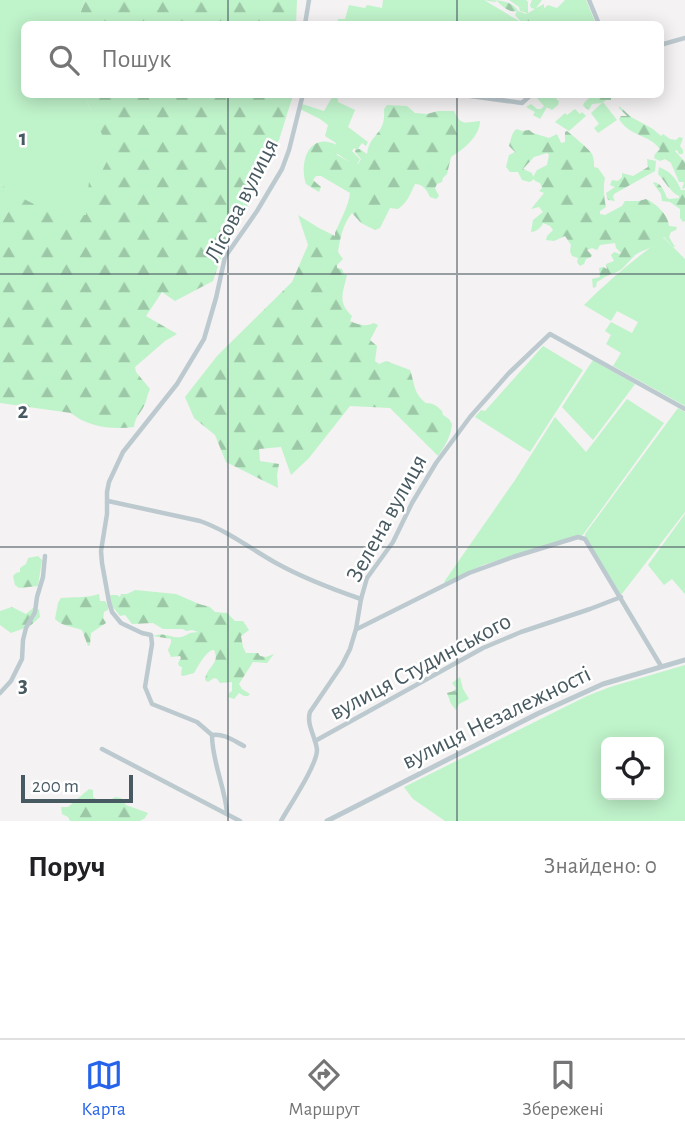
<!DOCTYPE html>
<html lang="uk">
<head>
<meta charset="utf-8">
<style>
	:root { --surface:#fff; --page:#f6f6f6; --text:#202124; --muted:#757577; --line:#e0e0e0; --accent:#2563eb }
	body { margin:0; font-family:"Alegreya Sans",sans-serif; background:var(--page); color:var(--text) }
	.controls { position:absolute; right:21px; bottom:21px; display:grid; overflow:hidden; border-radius:10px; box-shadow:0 4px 18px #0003 }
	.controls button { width:63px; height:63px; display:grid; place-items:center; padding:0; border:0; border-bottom:2px solid var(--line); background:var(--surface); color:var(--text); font:35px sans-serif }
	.scale { position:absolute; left:21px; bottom:18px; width:112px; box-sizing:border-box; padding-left:7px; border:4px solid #485a61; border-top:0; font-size:19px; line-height:24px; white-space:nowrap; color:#485a61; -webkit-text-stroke:5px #fff; paint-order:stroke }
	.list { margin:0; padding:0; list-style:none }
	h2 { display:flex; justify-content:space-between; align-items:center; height:91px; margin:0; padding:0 28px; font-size:30px }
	h2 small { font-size:23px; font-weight:400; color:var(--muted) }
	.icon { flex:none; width:38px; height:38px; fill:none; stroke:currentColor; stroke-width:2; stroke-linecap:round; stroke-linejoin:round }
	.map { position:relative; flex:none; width:685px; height:821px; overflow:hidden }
	.search { position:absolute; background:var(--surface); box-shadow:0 4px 18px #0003; left:21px; right:21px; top:21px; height:77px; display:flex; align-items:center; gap:18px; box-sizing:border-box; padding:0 24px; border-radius:10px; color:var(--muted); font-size:26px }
	.sheet { height:217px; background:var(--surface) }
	nav { display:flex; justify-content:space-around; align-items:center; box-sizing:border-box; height:98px; border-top:2px solid var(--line); background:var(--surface); font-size:19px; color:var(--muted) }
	nav a { display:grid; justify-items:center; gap:4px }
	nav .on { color:var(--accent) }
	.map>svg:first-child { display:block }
	.forest { fill:url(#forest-firs); fill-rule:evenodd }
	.garden { fill:#bff3ca; fill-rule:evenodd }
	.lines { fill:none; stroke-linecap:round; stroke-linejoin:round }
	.minor { stroke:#bccacf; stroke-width:4.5 }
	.tertiary { stroke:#bccacf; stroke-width:5 }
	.grid { fill:none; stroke:#485a61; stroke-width:2; stroke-opacity:0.55 }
	.labels { text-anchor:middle; stroke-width:5; stroke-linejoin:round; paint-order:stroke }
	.street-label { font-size:24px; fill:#485a61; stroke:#fff }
	.grid-label { font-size:23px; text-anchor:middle; font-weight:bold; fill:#485a61; stroke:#fff; stroke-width:5; stroke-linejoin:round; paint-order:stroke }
</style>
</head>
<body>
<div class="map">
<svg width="685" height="821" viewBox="0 0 685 821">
	<defs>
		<pattern id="forest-firs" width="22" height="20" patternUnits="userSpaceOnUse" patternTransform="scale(1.75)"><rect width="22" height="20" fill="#bff3ca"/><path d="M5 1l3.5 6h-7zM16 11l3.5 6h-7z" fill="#9dc8a7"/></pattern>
	</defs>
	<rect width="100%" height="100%" fill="#f4f2f2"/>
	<g class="forest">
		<path d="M0 0 80 14 85 0H297L296 24H24V94L91 110 84 95H293L279 140 253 181 252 194 244 215 220 260 213 281 175 301 162 292 146 316 177 334 165 341 135 367 136 372 150 389C147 395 147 400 144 406 140 414 135 417 134 427 112 430 88 427 71 413L0 403V184L12 192Z"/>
		<path d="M483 0C496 0 513 0 518 11L526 14 527 13 520 11 519 7 509 0H526L528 2V13L535 9 531 8 530 5 532 0H542L536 8 544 4V8L529 23 521 22 515 15 517 11C509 13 502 6 497 1L495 2Z"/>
		<polygon points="538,95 556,95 557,100 559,101 558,105 552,110 547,107 540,119 533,115 535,112 526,107 531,104 537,109 541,109 544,106 537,98"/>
		<polygon points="594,95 609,95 611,98 611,100 606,100 602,103 592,104 589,110 583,106 584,103 591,96 594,96"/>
		<path d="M387 105 407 106 415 113 427 114 438 111H454C461 127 466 122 480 121 480 136 463 150 451 157L447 174 443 178 442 182 437 184 435 188 439 196 436 199 430 197C427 190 423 184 415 184 410 194 408 202 398 209L390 208 380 228 375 230 361 223 352 213C343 224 340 238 338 252L343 259 337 265V268L342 269 344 274 347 275C343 293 337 302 352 316L350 321C359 325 365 327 374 323L378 325 370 340 377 346 375 361 379 364 386 361 410 370C415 384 413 393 426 403 434 403 437 406 442 411L443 415 449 419 452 424C451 436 445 446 438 456L390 408 350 406 309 458 291 475 281 447 259 449 260 461 279 464 277 475 278 488 226 462 215 435 194 418 185 397 217 356 292 282 308 245 298 215 319 228 335 236V233C340 221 349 205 350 193L321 176H316L313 180 321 187 319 192 306 184C299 164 308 132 335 144L337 155 348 161 358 164 361 159 355 152 356 149H360L367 154C370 132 386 136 384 109Z"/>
		<path d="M619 106 631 117 653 129 661 136 663 134 670 139 676 140 679 137 683 138 680 146 683 150V154H679L677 150 675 151 685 162V188L682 189 684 182H679L671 163 665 159 660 161 654 158 655 154 660 149C649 134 630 137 619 119L621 116H627L619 108Z"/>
		<path d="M517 129 522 131 529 130 533 133 549 138 557 134 561 143 565 142V132L567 131C572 135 589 149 592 154 594 158 594 163 594 167L598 168 605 178C603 185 604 199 606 207L600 211V214L605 215 622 206 625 201H639L646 199C656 204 668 214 669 226L677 227 676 230 671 232 669 237 675 247H673L664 237C657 248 645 248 635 255 631 259 627 264 623 268 617 273 613 273 607 276 604 277 601 280 597 282L596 287 593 288 592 279 600 277 599 268 603 267 607 269 606 264 614 261 611 255 614 252 620 254 621 253 616 248 615 243 600 245 597 250 592 248 587 250 592 255 591 257 586 259 584 264 580 266 577 262 578 258 572 256 570 251 571 245 565 236 554 241 546 240 547 236 553 230 550 226 543 223C542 227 536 232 531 232L533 220 543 212 539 207 531 209 544 193 539 191 542 188 540 183 535 181 534 179 530 182 522 180 518 172H510L506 167 509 155 515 152 509 146 512 135 515 130ZM547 153 549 155 547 165 537 170 533 177 532 173 523 169 534 157Z"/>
		<polygon points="647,159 656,161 655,171 614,194 613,197 615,201 608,200 606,193 615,187 610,185 612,180 618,181 622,177 622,173 633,176 648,167"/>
		<path d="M659 167C671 172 676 178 681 190H685V221L683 222 680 218V209L670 202 662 201 661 194 653 183 654 182C662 184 664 191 667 198L670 199 679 198V196C671 193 664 180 658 174Z"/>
		<polygon points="38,556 42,560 38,586 19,588 15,585 13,576 16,573 20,572 20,568 26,564 28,558"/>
		<path d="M135 590 176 594 199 604 210 607 215 612 227 613 235 621H243L249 630 241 636 243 647 246 653H258L260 656 266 657 274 654 267 663 253 662 239 684 242 689 250 694 248 696H244L239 693 234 699 228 697 229 693 232 691V682L220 683 217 679 214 678 208 682 205 680C206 667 221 664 214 650H212C204 654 199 665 194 673L183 676 181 675 182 667 179 666 178 663 181 658 180 656 171 657 168 650 171 643V639L153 636C171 630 173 644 190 633L198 632 192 630 186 631 183 629H163L153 623 132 624 125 615 120 616 112 606 109 598 111 595H117L120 597 121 594H127Z"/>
		<path d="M99 594 100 601H105L108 606V610L104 612 103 618 106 623 91 633 90 645 88 646 82 630C74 627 61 626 55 619L58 603 61 598C73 597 88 598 99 594Z"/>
		<polygon points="12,607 26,614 33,608 37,608 39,610 40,617 30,626 11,633 0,625 0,611"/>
		<polygon points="460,677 463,689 469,699 459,704 456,710 451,704 447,693 454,691 456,688 452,683"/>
		<polygon points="89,789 93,790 93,797 100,802 106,803 115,797 121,798 126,805 148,813 145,818 140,821 70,821 68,817 62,814 61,807 68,807"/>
	</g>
	<g class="garden">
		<path d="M0 0H85L80 14 73 24H24V94L84 95 106 143 109 157 100 175 89 181 86 215C54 215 26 203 0 184Z"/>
		<polygon points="383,0 484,0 524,24 337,24 338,19 345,19 349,5 365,8 367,5 382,8"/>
		<polygon points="565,0 586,0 596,24 525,24 548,5 557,8"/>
		<polygon points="333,96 338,99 338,102 355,110 348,127 368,142 366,146 362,143 357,150 354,148 352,151 360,159 356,166 333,151 336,143 325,136 328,125 320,119 300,109 302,104 324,111"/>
		<polygon points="603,102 617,120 598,133 594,128 599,124 591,113"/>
		<polygon points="575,109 580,114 582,112 586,116 569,131 555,122 565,113 567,115"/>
		<path d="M664 238 685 259V406L613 366 621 353 606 344 611 335 605 331 611 322 632 333 638 322 617 311 611 321 584 305C609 280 635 258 664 238Z"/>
		<polygon points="543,346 583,370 530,452 475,417 481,410 485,411"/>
		<polygon points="593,360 635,384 593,440 562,407"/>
		<polygon points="627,399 664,423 582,536 578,535 483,565 446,583 444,582 515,480 555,417 586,452"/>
		<polygon points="678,408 685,412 685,512 621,595 585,537 585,534"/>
		<polygon points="685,514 685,594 672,579 664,585 648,565"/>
		<path d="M685 665V821H445L413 799 404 787 587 696 610 687ZM606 742H659V795H606Z"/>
	</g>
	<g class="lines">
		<g class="minor">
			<polyline points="589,0 599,24"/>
			<polyline points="305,24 309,0"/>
			<polyline points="660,45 685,38"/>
			<polyline points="456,94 522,103 532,94"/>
			<path d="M108 501 200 521C228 531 251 549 276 563 303 578 332 589 361 599"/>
			<polyline points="357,629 469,573 513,557 578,537 585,539 661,666"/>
			<polyline points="0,693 11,681 22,659 23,640 26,628 35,612 37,597 43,577 45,556"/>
			<path d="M212 735C224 733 234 741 244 746"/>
			<polyline points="315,741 483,648 521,632 590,609 621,597"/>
			<polyline points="102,749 240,821"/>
			<path d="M227 813C225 787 212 762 212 735L197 722 152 704 145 687 152 644 151 635 142 633 121 623 112 612 109 602 102 563 101 551 107 514V492L109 482 123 452 177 384 204 339 216 298 225 257 257 211 282 169 289 150 303 94"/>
			<path d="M281 821C290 805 317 765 317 750 316 737 306 725 310 712L342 665 350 649 356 629 361 599 367 578 393 542 412 503 436 463 470 417 509 373 550 334 685 409"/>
		</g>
		<polyline class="tertiary" points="327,821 537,714 603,684 685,660"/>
	</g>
	<path class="grid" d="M228 0V24M457 0V24M228 94V821M457 94V821M0 274H685M0 547H685"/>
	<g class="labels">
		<g class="street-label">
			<text transform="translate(241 200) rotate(-63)" y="8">Лісова вулиця</text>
			<text transform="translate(386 518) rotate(-61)" y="8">Зелена вулиця</text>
			<text transform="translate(420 666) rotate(-28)" y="8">вулиця Студинського</text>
			<text transform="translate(496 717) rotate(-26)" y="8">вулиця Незалежності</text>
		</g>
	</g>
	<g class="grid-label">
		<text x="23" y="145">1</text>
		<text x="23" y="418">2</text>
		<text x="23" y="692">3</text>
	</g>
</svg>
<div class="controls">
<button><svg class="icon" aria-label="locate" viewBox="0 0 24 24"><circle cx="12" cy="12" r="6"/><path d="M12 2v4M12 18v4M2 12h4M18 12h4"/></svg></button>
</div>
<div class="scale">200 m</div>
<div class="search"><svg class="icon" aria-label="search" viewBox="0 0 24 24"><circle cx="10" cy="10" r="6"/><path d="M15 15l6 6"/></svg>Пошук</div>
</div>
<section class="sheet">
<h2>Поруч<small>Знайдено: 0</small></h2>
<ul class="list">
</ul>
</section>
<nav>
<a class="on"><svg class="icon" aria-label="map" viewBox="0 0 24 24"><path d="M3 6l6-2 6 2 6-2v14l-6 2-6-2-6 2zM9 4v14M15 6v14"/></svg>Карта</a>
<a><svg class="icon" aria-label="directions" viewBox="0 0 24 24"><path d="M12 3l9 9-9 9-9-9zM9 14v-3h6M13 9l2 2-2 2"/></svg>Маршрут</a>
<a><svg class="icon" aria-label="saved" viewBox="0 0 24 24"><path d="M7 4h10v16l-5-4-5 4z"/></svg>Збережені</a>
</nav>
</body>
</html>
